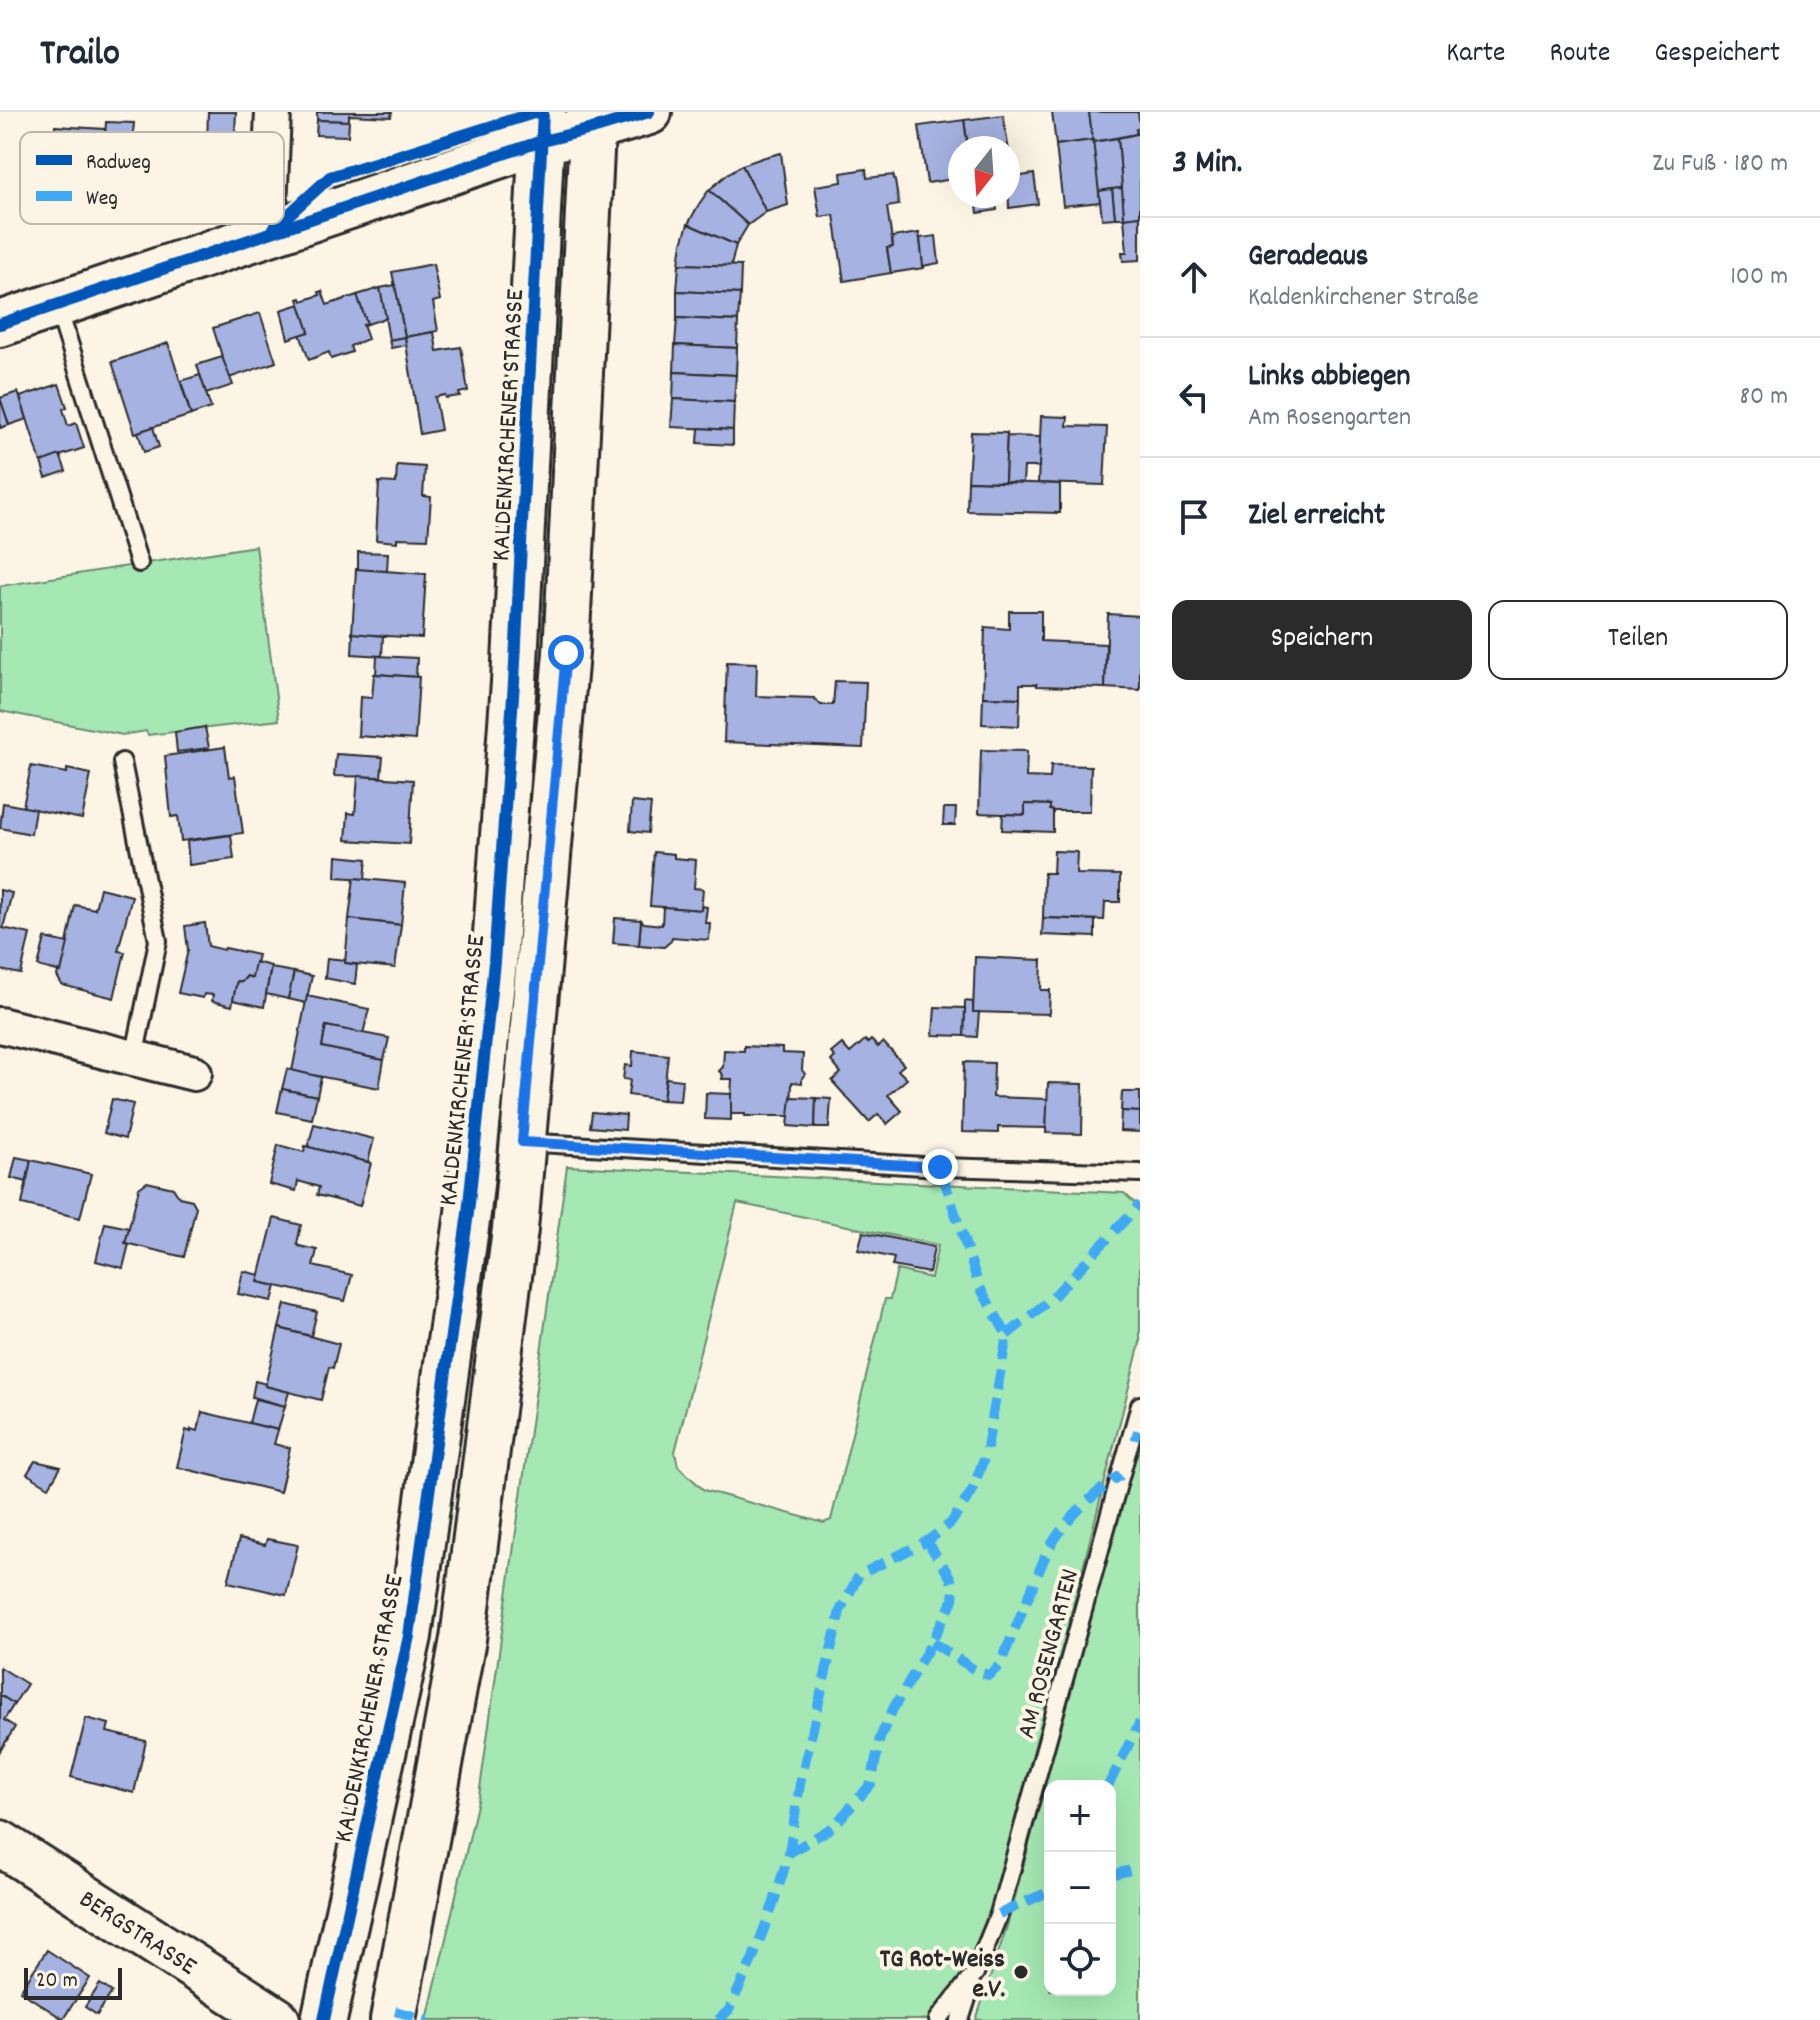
<!DOCTYPE html>
<html lang="de">
<head>
<meta charset="utf-8">
<style>
	:root { --surface:#fff; --page:#f2f2f3; --text:#1f2937; --muted:#747a83; --line:#e0e1e3; --accent:#2b2b2b }
	body { margin:0; font-family:Dekko,sans-serif; background:var(--page); color:var(--text) }
	.controls { position:absolute; right:24px; bottom:24px; display:grid; overflow:hidden; border-radius:16px; box-shadow:0 8px 32px #0002 }
	.controls button { width:72px; height:72px; display:grid; place-items:center; padding:0; border:0; border-bottom:2px solid var(--line); background:var(--surface); color:var(--text); font:40px sans-serif }
	.compass { position:absolute; left:948px; top:24px; width:72px; height:72px; border-radius:50%; background:var(--surface); box-shadow:0 8px 32px #0002; rotate:197deg }
	.scale { position:absolute; left:24px; bottom:20px; width:98px; box-sizing:border-box; padding-left:8px; border:4px solid #2b2b2b; border-top:0; font-size:22px; line-height:28px; white-space:nowrap; color:#2b2b2b; -webkit-text-stroke:6px #fcf5e5; paint-order:stroke }
	.stop { position:absolute; width:24px; height:24px; margin:-18px; border:6px solid #1a73e8; border-radius:50%; background:#fff }
	.stop.end { background:#1a73e8; border-color:#fff; box-shadow:0 2px 8px #0008 }
	.list { margin:0; padding:0; list-style:none }
	h2 { display:flex; justify-content:space-between; align-items:center; height:104px; margin:0; padding:0 32px; font-size:34px }
	h2 small { font-size:26px; font-weight:400; color:var(--muted) }
	.list li { display:grid; grid-template-columns:52px 1fr auto; gap:24px; align-items:center; box-sizing:border-box; height:120px; padding:0 32px; border-top:2px solid var(--line) }
	.list b { display:block; font-size:30px; white-space:nowrap }
	.list p { margin:0; font-size:26px; white-space:nowrap; color:var(--muted) }
	.list em { font-size:26px; font-style:normal; color:var(--muted) }
	.actions { display:flex; gap:16px; padding:24px 32px }
	.actions a { flex:1; padding:18px 0; border:2px solid var(--accent); border-radius:16px; text-align:center; font-size:28px; color:var(--accent) }
	.actions .main { background:var(--accent); color:#fff }
	.icon { flex:none; width:44px; height:44px; fill:none; stroke:currentColor; stroke-width:2; stroke-linecap:round; stroke-linejoin:round }
	.map { position:relative; flex:none; width:1140px; height:1908px; overflow:hidden }
	header { display:flex; align-items:center; gap:48px; box-sizing:border-box; height:112px; padding:0 40px; background:var(--surface); border-bottom:2px solid var(--line) }
	header strong { font-size:38px }
	nav { display:flex; gap:44px; margin-inline-start:auto; font-size:28px }
	main { display:flex }
	aside { flex:1; background:var(--surface) }
	.map>svg:first-child { display:block }
	.green { fill:#a5e8b3; stroke:#688a6f; stroke-width:2; fill-rule:evenodd }
	.building { fill:#a6b2e2; stroke:#2b2b2b; stroke-width:2 }
	.lines { fill:none; stroke-linecap:round; stroke-linejoin:round }
	.lane-casing { stroke:#2b2b2b; stroke-width:22 }
	.street-casing { stroke:#2b2b2b; stroke-width:40 }
	.secondary-casing { stroke:#2b2b2b; stroke-width:50 }
	.primary-casing { stroke:#2b2b2b; stroke-width:50 }
	.lane { stroke:#fcf5e5; stroke-width:16 }
	.street { stroke:#fcf5e5; stroke-width:34 }
	.secondary { stroke:#fcf5e5; stroke-width:44 }
	.primary { stroke:#fcf5e5; stroke-width:44 }
	.quiet { stroke:#3fa9f5; stroke-width:10; stroke-dasharray:20 10; stroke-linecap:butt }
	.cycleway-casing { stroke:#fcf5e5; stroke-width:17 }
	.cycleway { stroke:#0057b8; stroke-width:12 }
	.route { stroke:#1a73e8; stroke-width:10 }
	.poi-dot { fill:#2b2b2b; stroke:#fcf5e5; stroke-width:3 }
	.labels { text-anchor:middle; stroke-width:8; stroke-linejoin:round; paint-order:stroke }
	.street-label { font-size:26px; fill:#2b2b2b; stroke:#fcf5e5 }
	.poi-label { font-size:26px; font-weight:bold; fill:#2b2b2b; stroke:#fcf5e5; text-anchor:end }
	.key { fill:#fcf5e5; stroke:#bdb8ad; stroke-width:2 }
	.key-label { font-size:22px; fill:#2b2b2b }
</style>
</head>
<body>
<header>
<strong>Trailo</strong>
<nav><a>Karte</a><a>Route</a><a>Gespeichert</a></nav>
</header>
<main>
<div class="map">
<svg width="1140" height="1908" viewBox="0 0 1140 1908">
	<rect width="100%" height="100%" fill="#fcf5e5"/>
	<filter id="ink" filterUnits="userSpaceOnUse"><feTurbulence type="fractalNoise" baseFrequency=".0125" numOctaves="2"/><feDisplacementMap in="SourceGraphic" scale="16" xChannelSelector="R" yChannelSelector="G"/><feConvolveMatrix kernelMatrix="1 2 1 2 8 2 1 2 1" color-interpolation-filters="sRGB"/></filter>
	<g filter="url(#ink)">
		<g class="green">
			<polygon points="256,434 279,608 148,623 146,619 123,623 0,599 0,474"/>
			<path d="M567 1054 1124 1081 1140 1096V1231L968 1908H427L479 1684ZM737 1091 938 1133 931 1166 897 1158 890 1187H885L831 1408 824 1411 704 1378 678 1354 675 1340Z"/>
			<path d="M1140 1308V1908H976L1009 1808ZM1050 1674H1110V1878H1050Z"/>
		</g>
		<g class="building">
			<polygon points="208,0 236,0 233,62 222,61 222,66 164,63 165,38 194,39 194,32 207,33"/>
			<polygon points="317,0 392,0 391,5 349,3 349,9 317,8"/>
			<polygon points="1052,0 1089,0 1093,28 1056,33"/>
			<polygon points="1089,0 1138,0 1140,16 1136,17 1137,22 1093,30"/>
			<polygon points="1003,3 1010,45 1008,46 1008,36 968,36 964,8"/>
			<polygon points="317,8 349,9 348,24 316,23"/>
			<polygon points="964,8 968,36 960,36 960,66 927,71 919,14"/>
			<polygon points="106,10 134,11 131,39 104,38"/>
			<polygon points="55,14 105,17 104,38 126,39 124,83 102,82 102,92 88,91 88,95 50,93 52,56 70,57 71,33 54,32"/>
			<polygon points="1140,16 1140,104 1124,106 1118,26 1137,22 1136,17"/>
			<polygon points="1118,26 1122,76 1098,79 1093,30"/>
			<polygon points="1093,28 1100,90 1063,94 1056,33"/>
			<polygon points="781,41 788,93 766,100 742,53 765,45"/>
			<polygon points="742,53 766,100 748,113 709,78 729,61"/>
			<polygon points="866,57 867,66 893,63 895,69 899,93 887,95 893,135 887,136 891,161 844,169 834,103 820,105 815,74 842,70 841,61"/>
			<polygon points="1034,62 1038,92 1009,96 1008,66"/>
			<polygon points="1122,76 1124,106 1115,106 1112,77"/>
			<polygon points="1112,77 1115,106 1102,107 1099,79"/>
			<polygon points="709,78 748,113 736,133 688,112 699,92"/>
			<polygon points="976,84 995,84 997,98 978,101"/>
			<polygon points="1140,104 1140,148 1123,149 1122,140 1127,140 1124,106"/>
			<polygon points="688,112 736,133 731,154 679,152 682,131"/>
			<polygon points="919,121 924,156 891,161 887,136 893,135 892,125"/>
			<polygon points="936,124 939,151 923,154 920,126"/>
			<polygon points="433,152 440,188 433,190 438,219 405,225 392,160"/>
			<polygon points="679,152 741,154 740,182 677,179"/>
			<polygon points="395,173 405,225 389,228 380,176"/>
			<polygon points="380,176 386,206 367,212 357,183"/>
			<polygon points="322,179 327,193 357,183 367,212 363,213 368,227 350,234 352,240 331,247 329,240 309,248 300,222 309,220 298,187 301,186 302,189 320,183 319,180"/>
			<polygon points="677,179 740,182 738,209 677,206"/>
			<polygon points="300,192 309,220 288,227 281,198"/>
			<polygon points="260,201 276,250 229,266 213,216"/>
			<polygon points="677,206 738,209 737,236 675,233"/>
			<polygon points="434,220 437,239 461,235 468,279 459,281 460,284 446,286 445,283 435,285 441,318 420,322 405,225"/>
			<polygon points="405,225 406,233 391,236 389,228"/>
			<polygon points="168,231 191,303 135,321 112,250"/>
			<polygon points="675,233 737,236 736,263 674,260"/>
			<polygon points="222,245 233,273 206,282 197,253"/>
			<polygon points="674,260 736,263 734,290 673,287"/>
			<polygon points="200,263 211,296 191,303 181,269"/>
			<polygon points="59,272 67,295 63,297 68,314 76,311 84,336 41,350 20,285"/>
			<polygon points="18,280 27,307 9,313 0,286"/>
			<polygon points="0,286 9,313 0,316"/>
			<polygon points="673,287 734,290 733,318 671,315"/>
			<polygon points="1041,304 1068,305 1067,314 1107,315 1104,373 1038,371"/>
			<polygon points="153,315 159,335 144,340 138,320"/>
			<polygon points="699,316 733,318 733,333 698,331"/>
			<polygon points="971,320 1007,321 1005,370 968,369"/>
			<polygon points="1007,321 1007,324 1040,325 1039,355 1024,355 1023,371 1005,370"/>
			<polygon points="60,343 66,359 46,366 41,350"/>
			<polygon points="397,353 425,355 423,384 431,385 428,427 397,426 397,430 376,428 379,370 396,371"/>
			<polygon points="968,369 1060,372 1060,401 967,399"/>
			<polygon points="358,440 388,441 387,459 358,458"/>
			<polygon points="356,457 426,462 422,526 352,522"/>
			<polygon points="1009,499 1041,499 1041,529 1106,532 1105,576 1037,574 1037,572 1020,572 1020,586 983,585 985,515 1009,517"/>
			<polygon points="1108,502 1140,504 1140,578 1105,576"/>
			<polygon points="353,521 383,524 382,544 352,542"/>
			<polygon points="377,544 417,546 416,565 376,562"/>
			<polygon points="727,550 757,551 756,584 814,586 821,593 833,593 835,569 866,570 863,636 724,630"/>
			<polygon points="374,562 419,565 415,628 358,624 360,585 372,586"/>
			<polygon points="983,585 1020,586 1019,614 982,612"/>
			<polygon points="205,615 209,636 177,640 175,620"/>
			<polygon points="225,635 229,665 235,664 243,721 181,729 178,704 171,705 165,644"/>
			<polygon points="981,638 1027,639 1026,665 1050,666 1051,653 1091,654 1090,699 1053,699 1050,698 1050,693 1025,692 1025,703 979,701"/>
			<polygon points="336,642 383,645 381,665 334,664"/>
			<polygon points="31,654 67,661 67,657 91,662 82,707 23,695"/>
			<polygon points="358,664 413,668 409,732 346,728 348,701 355,702"/>
			<polygon points="632,690 651,692 648,721 630,719"/>
			<polygon points="3,691 35,697 31,722 0,716"/>
			<polygon points="1025,692 1050,693 1050,698 1053,699 1053,720 1002,718 1003,702 1025,703"/>
			<polygon points="944,696 956,696 955,713 943,713"/>
			<polygon points="231,723 234,747 189,753 187,729"/>
			<polygon points="1054,739 1077,740 1076,762 1120,763 1120,790 1105,790 1104,808 1043,806 1044,761 1053,761"/>
			<polygon points="654,740 674,742 674,746 696,748 694,776 703,777 701,798 650,794"/>
			<polygon points="337,744 367,747 365,767 336,765"/>
			<polygon points="354,766 405,771 401,813 349,807"/>
			<polygon points="100,776 132,784 118,839 125,840 114,886 62,873 57,864 58,860 61,860 75,793 95,797"/>
			<polygon points="0,778 12,781 3,816 30,822 21,862 0,858"/>
			<polygon points="702,794 707,795 705,811 710,811 709,828 672,825 671,829 664,835 639,833 641,808 644,811 662,813 663,795 701,798"/>
			<polygon points="615,806 641,808 639,833 613,831"/>
			<polygon points="1043,806 1095,808 1095,825 1042,823"/>
			<polygon points="349,807 401,813 395,856 345,851"/>
			<polygon points="205,811 208,834 224,838 225,836 258,843 252,866 247,864 242,870 237,869 232,894 212,889 213,883 204,882 203,886 178,881 188,838 185,814"/>
			<polygon points="45,826 68,831 61,860 38,854"/>
			<polygon points="975,845 1042,848 1041,878 1050,878 1049,902 973,900"/>
			<polygon points="327,846 345,848 345,851 357,853 355,872 325,866"/>
			<polygon points="255,850 271,854 264,895 233,888 237,869 242,870 247,864 252,866"/>
			<polygon points="271,856 294,860 288,887 266,882"/>
			<polygon points="294,860 312,864 306,891 288,887"/>
			<polygon points="307,884 369,897 363,922 326,914 322,935 384,948 379,976 292,959"/>
			<polygon points="965,889 973,890 973,900 979,900 977,925 964,924"/>
			<polygon points="935,895 965,896 964,924 933,923"/>
			<polygon points="326,914 389,926 384,948 322,935"/>
			<polygon points="865,928 868,931 871,928 878,935 883,930 904,953 898,958 907,967 888,983 902,999 887,1012 878,1002 869,1010 832,969 841,961 831,949 835,945 831,941 842,932 850,941"/>
			<polygon points="744,934 782,936 782,941 803,942 802,958 805,962 802,966 802,971 792,970 791,1004 745,1004 745,1002 730,1002 732,967 722,967 723,963 719,959 723,955 724,938 744,939"/>
			<polygon points="633,939 668,943 663,988 628,983 630,968 623,967 625,953 632,954"/>
			<polygon points="964,950 994,951 993,985 1048,987 1046,1016 998,1015 998,1021 962,1020"/>
			<polygon points="287,957 321,965 317,984 282,977"/>
			<polygon points="666,966 682,968 680,989 663,988"/>
			<polygon points="1048,971 1083,972 1082,1022 1046,1021"/>
			<polygon points="282,977 317,984 312,1007 277,1000"/>
			<polygon points="1122,980 1140,980 1140,1000 1121,999"/>
			<polygon points="706,981 731,982 731,1008 705,1007"/>
			<polygon points="791,985 816,986 815,1016 788,1014"/>
			<polygon points="816,986 831,987 829,1016 815,1016"/>
			<polygon points="112,987 133,992 125,1027 104,1021"/>
			<polygon points="1121,999 1140,1000 1140,1020 1120,1019"/>
			<polygon points="592,1000 626,1003 625,1018 590,1015"/>
			<polygon points="314,1012 374,1027 368,1050 308,1035"/>
			<polygon points="278,1033 304,1040 305,1034 371,1051 360,1094 317,1083 319,1075 298,1069 296,1079 269,1072"/>
			<polygon points="16,1045 31,1048 27,1070 11,1066"/>
			<polygon points="31,1048 91,1062 80,1106 22,1092"/>
			<polygon points="147,1070 173,1076 179,1085 192,1088 196,1095 184,1145 125,1131 139,1076"/>
			<polygon points="274,1106 301,1113 297,1132 299,1134 317,1138 313,1154 352,1163 345,1189 258,1170"/>
			<polygon points="105,1111 129,1116 125,1131 129,1132 123,1156 96,1149"/>
			<polygon points="863,1120 934,1135 929,1161 892,1154 894,1146 858,1138"/>
			<polygon points="243,1159 260,1163 258,1170 276,1174 272,1189 238,1182"/>
			<polygon points="285,1192 317,1200 311,1224 279,1216"/>
			<polygon points="279,1216 339,1232 333,1256 329,1255 321,1288 265,1274"/>
			<polygon points="255,1269 266,1272 265,1274 289,1280 285,1294 252,1285"/>
			<polygon points="255,1287 285,1294 278,1318 249,1311"/>
			<polygon points="202,1300 278,1318 274,1332 290,1336 280,1380 177,1355 186,1318 191,1320 191,1317 198,1319"/>
			<polygon points="35,1349 61,1355 49,1375 27,1362"/>
			<polygon points="239,1427 265,1433 267,1427 298,1433 286,1483 228,1470"/>
			<polygon points="0,1555 27,1572 14,1592 0,1583"/>
			<polygon points="0,1583 14,1592 4,1608 15,1615 0,1639"/>
			<polygon points="86,1606 109,1612 107,1620 146,1629 134,1681 71,1665"/>
			<polygon points="47,1838 90,1866 63,1907 20,1879"/>
			<polygon points="100,1872 112,1880 97,1903 85,1895"/>
		</g>
		<g class="lines">
			<g class="lane-casing">
				<g id="lane">
					<polyline points="57,193 139,451"/>
					<polyline points="122,650 158,829 134,946"/>
					<polyline points="522,1030 940,1055 1140,1061"/>
					<polyline points="938,1908 975,1861 999,1802 1140,1293"/>
					<polyline points="960,1908 971,1874"/>
				</g>
			</g>
			<g class="street-casing">
				<g id="street">
					<polyline points="268,122 273,0"/>
					<polyline points="0,913 194,961"/>
				</g>
			</g>
			<g class="secondary-casing">
				<g id="secondary">
					<polyline points="0,212 542,29 592,17 649,0"/>
					<polyline points="0,1731 277,1908"/>
				</g>
			</g>
			<g class="primary-casing">
				<g id="primary">
					<polyline points="324,1908 409,1524 468,1101 494,850 514,570 543,0"/>
					<polyline points="393,1908 463,1527 515,1117 566,541 593,0"/>
				</g>
			</g>
			<use href="#lane" class="lane"/>
			<use href="#street" class="street"/>
			<use href="#secondary" class="secondary"/>
			<use href="#primary" class="primary"/>
			<g class="quiet">
				<polyline points="1007,1223 1052,1186 1140,1092"/>
				<polyline points="1132,1322 1140,1324"/>
				<path d="M932 1530 978 1560 989 1563 1000 1553 1047 1440C1064 1409 1091 1383 1121 1363"/>
				<polyline points="1108,1674 1140,1610"/>
				<polyline points="789,1741 833,1715 871,1672 880,1626 893,1597 932,1530 953,1488 954,1476 950,1465 927,1429"/>
				<polyline points="1110,1763 1140,1756"/>
				<polyline points="999,1802 1050,1779"/>
				<polyline points="395,1899 428,1908"/>
				<polyline points="718,1908 729,1898 753,1846 773,1793 789,1741 800,1672 840,1499 859,1463 927,1429 951,1411 972,1379 986,1341 1007,1223 979,1174 940,1055"/>
			</g>
			<g class="cycleway-casing">
				<g id="cycleway">
					<polyline points="274,116 330,65 537,0"/>
					<polyline points="0,212 542,29 592,17 649,0"/>
					<polyline points="324,1908 409,1524 468,1101 494,850 514,570 543,0"/>
				</g>
			</g>
			<use href="#cycleway" class="cycleway"/>
		</g>
	</g>
	<g class="lines" filter="url(#ink)">
		<polyline class="route" points="566,541 522,1030 940,1055"/>
	</g>
	<circle class="poi-dot" cx="1021" cy="1860" r="8"/>
	<g class="labels">
		<g class="street-label">
			<text transform="translate(506 313) rotate(-87)" y="9">KALDENKIRCHENER STRASSE</text>
			<text transform="translate(460 958) rotate(-84)" y="9">KALDENKIRCHENER STRASSE</text>
			<text transform="translate(1046 1541) rotate(-75)" y="9">AM ROSENGARTEN</text>
			<text transform="translate(367 1596) rotate(-79)" y="9">KALDENKIRCHENER STRASSE</text>
			<text transform="translate(139 1819) rotate(33)" y="9">BERGSTRASSE</text>
		</g>
		<g class="poi-label">
			<text x="1005" y="1854">TG Rot-Weiss<tspan x="1005" dy="30">e.V.</tspan></text>
		</g>
	</g>
	<rect x="20" y="20" width="264" height="92" rx="12" class="key"/>
	<rect x="36" y="43" width="36" height="10" fill="#0057b8"/>
	<rect x="36" y="79" width="36" height="10" fill="#3fa9f5"/>
	<g class="key-label">
		<text x="86" y="56">Radweg</text>
		<text x="86" y="92">Weg</text>
	</g>
</svg>
<div class="controls">
<button>+</button>
<button>−</button>
<button><svg class="icon" aria-label="locate" viewBox="0 0 24 24"><circle cx="12" cy="12" r="6"/><path d="M12 2v4M12 18v4M2 12h4M18 12h4"/></svg></button>
</div>
<svg class="compass" viewBox="-18 -18 36 36"><path d="M0-13l5 13h-10z" fill="#e53935"/><path d="M0 13l5-13h-10z" fill="#747a83"/></svg>
<div class="scale">20 m</div>
<div class="stop" style="left:566px;top:541px"></div>
<div class="stop end" style="left:940px;top:1055px"></div>
</div>
<aside>
<h2>3 Min.<small>Zu Fuß · 180 m</small></h2>
<ul class="list">
<li><svg class="icon" aria-label="ahead" viewBox="0 0 24 24"><path d="M12 20V5M6 11l6-6 6 6"/></svg><div><b>Geradeaus</b><p>Kaldenkirchener Straße</p></div><em>100 m</em></li>
<li><svg class="icon" aria-label="left" viewBox="0 0 24 24"><path d="M17 20v-9H6M10 6l-5 5 5 5"/></svg><div><b>Links abbiegen</b><p>Am Rosengarten</p></div><em>80 m</em></li>
<li><svg class="icon" aria-label="arrive" viewBox="0 0 24 24"><path d="M6 21V4h12l-3 4 3 4H6"/></svg><div><b>Ziel erreicht</b></div></li>
</ul>
<div class="actions"><a class="main">Speichern</a><a>Teilen</a></div>
</aside>
</main>
</body>
</html>
